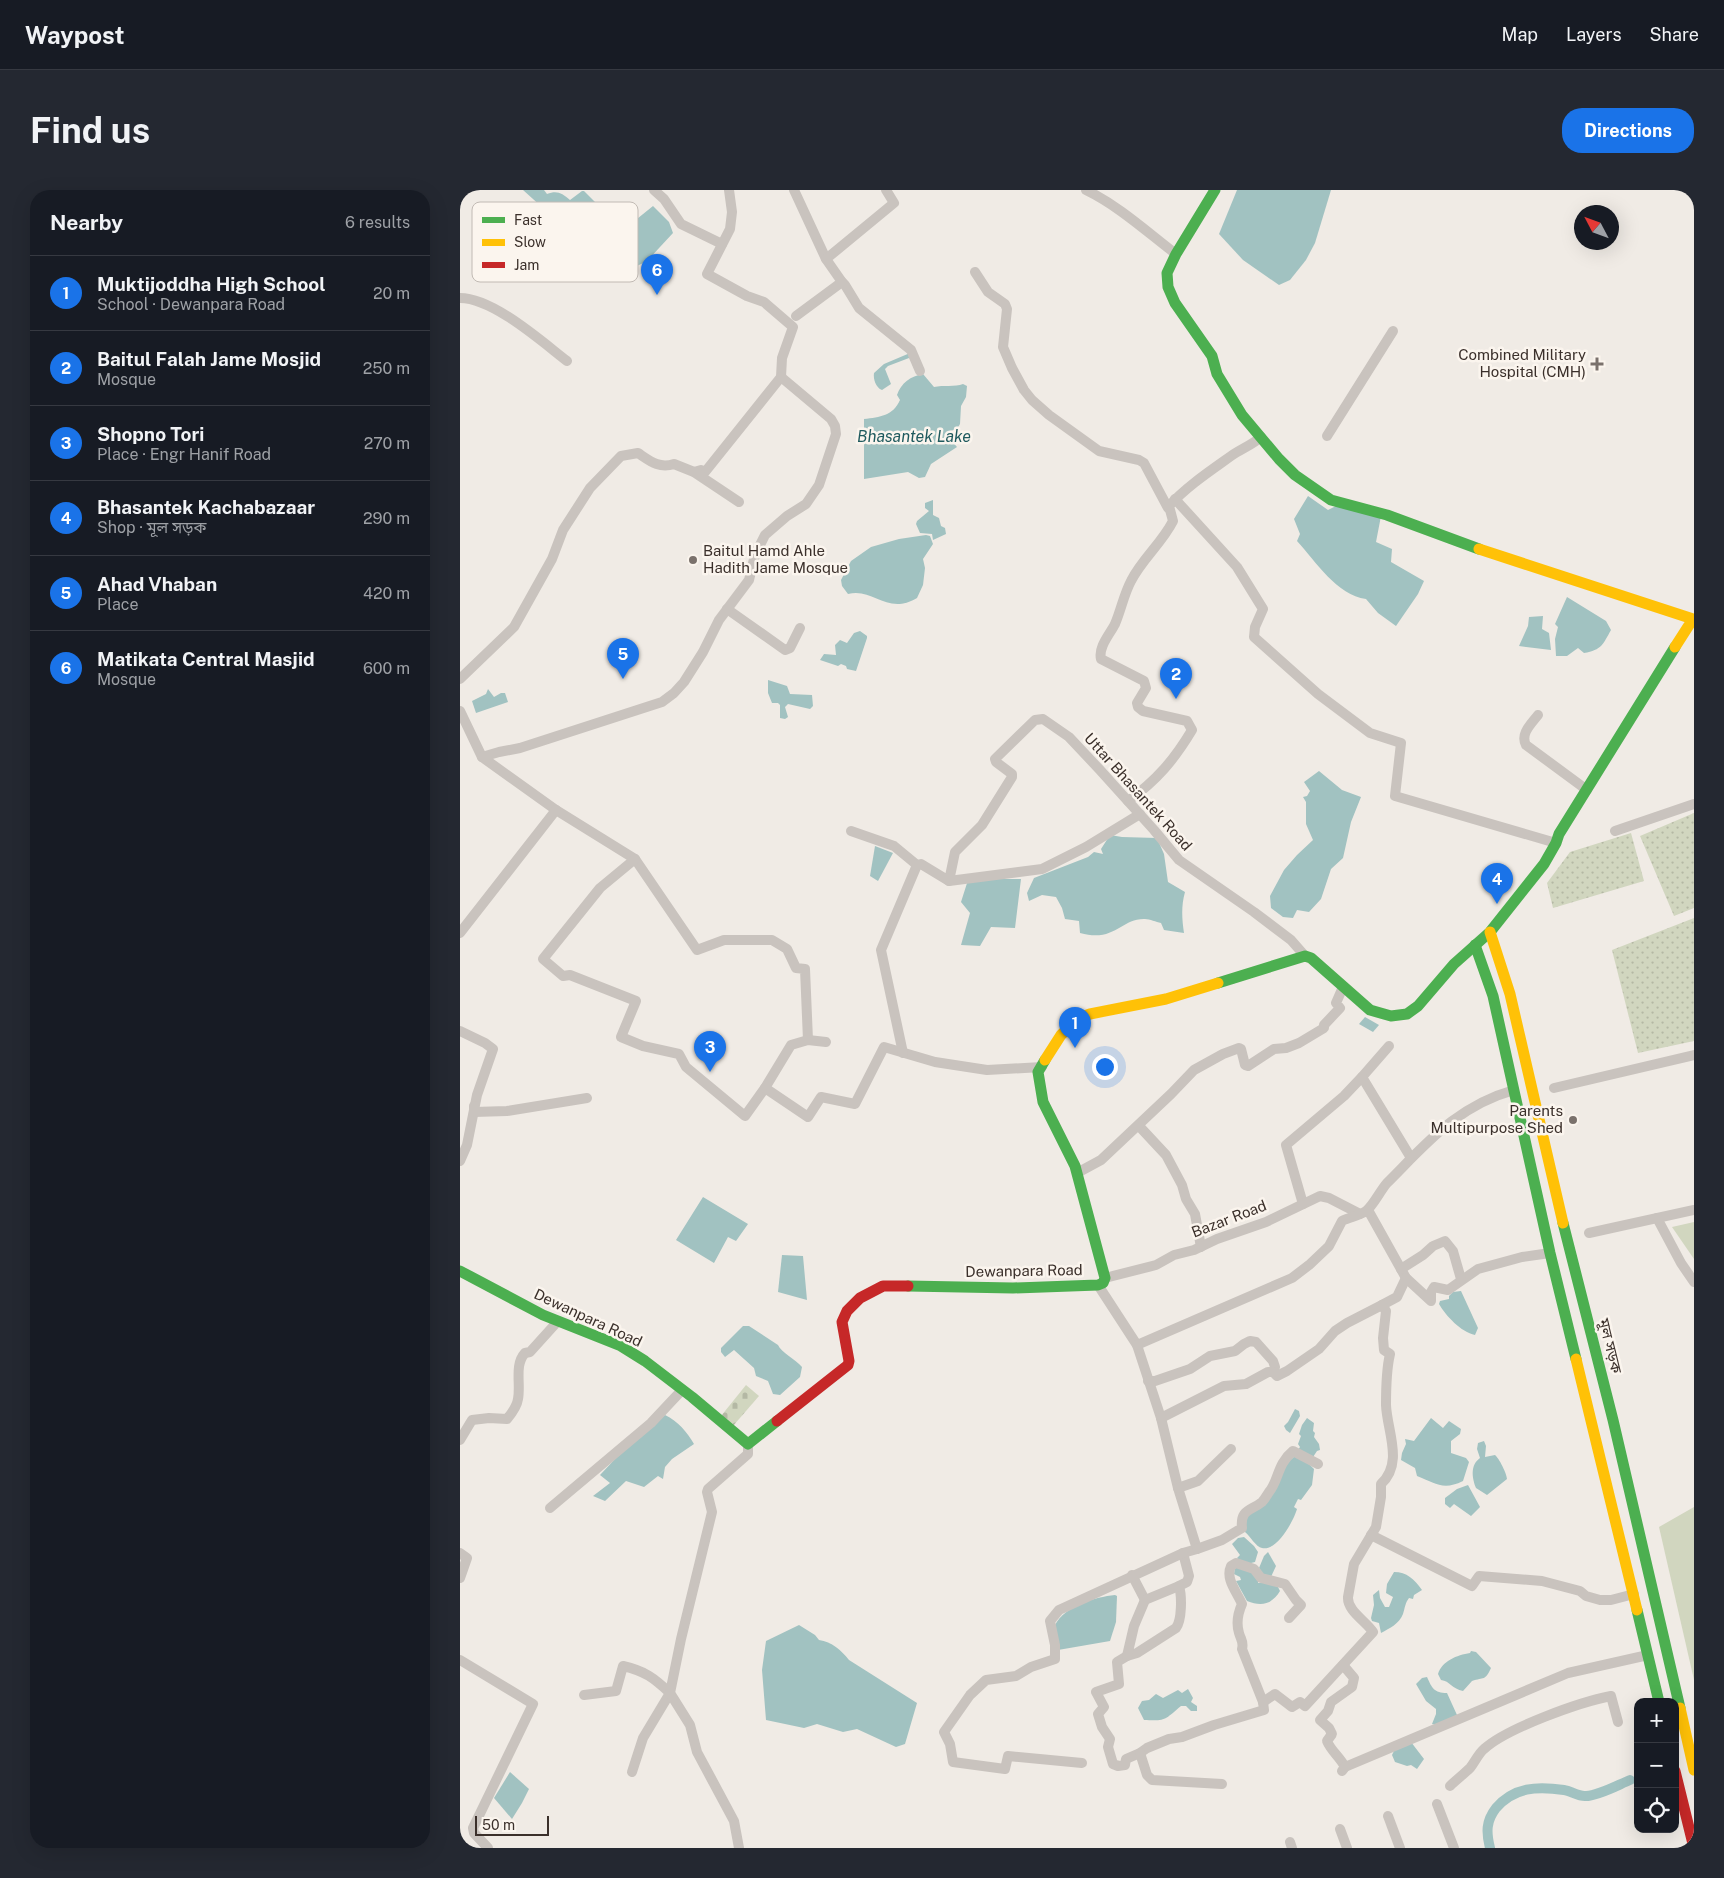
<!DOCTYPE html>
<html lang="en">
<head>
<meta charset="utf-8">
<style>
	:root { --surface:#171b24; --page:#242831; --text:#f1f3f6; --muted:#9ea1a6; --line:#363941; --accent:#1a73e8 }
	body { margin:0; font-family:"Public Sans","Noto Sans Bengali",sans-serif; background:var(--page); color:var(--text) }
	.controls { position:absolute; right:15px; bottom:15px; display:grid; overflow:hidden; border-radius:10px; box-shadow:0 5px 20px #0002 }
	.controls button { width:45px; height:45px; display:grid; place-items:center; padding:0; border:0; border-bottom:1px solid var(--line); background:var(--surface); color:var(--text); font:25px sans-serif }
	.compass { position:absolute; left:1114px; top:15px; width:45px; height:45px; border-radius:50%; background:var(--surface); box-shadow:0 5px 20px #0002; rotate:311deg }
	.scale { position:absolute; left:15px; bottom:12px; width:74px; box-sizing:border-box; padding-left:5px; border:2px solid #3b302b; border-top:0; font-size:14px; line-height:18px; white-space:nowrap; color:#3b302b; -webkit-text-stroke:4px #fbf5ee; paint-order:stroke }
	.you { position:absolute; left:644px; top:876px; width:18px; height:18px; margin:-12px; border:4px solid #fff; border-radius:50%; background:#1a73e8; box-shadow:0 0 0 8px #1a73e833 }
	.badge { display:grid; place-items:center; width:32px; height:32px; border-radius:50%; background:var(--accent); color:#fff; font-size:16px; font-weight:700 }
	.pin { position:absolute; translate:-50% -41px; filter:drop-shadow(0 1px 2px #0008) }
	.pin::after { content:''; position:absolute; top:26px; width:18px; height:15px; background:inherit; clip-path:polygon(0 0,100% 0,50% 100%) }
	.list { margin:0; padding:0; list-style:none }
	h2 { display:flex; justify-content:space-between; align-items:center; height:65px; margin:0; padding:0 20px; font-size:21px }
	h2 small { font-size:16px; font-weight:400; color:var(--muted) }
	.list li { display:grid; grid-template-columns:32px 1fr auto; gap:15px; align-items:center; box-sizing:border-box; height:75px; padding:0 20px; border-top:1px solid var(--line) }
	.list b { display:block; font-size:19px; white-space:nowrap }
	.list p { margin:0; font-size:16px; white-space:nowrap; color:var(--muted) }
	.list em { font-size:16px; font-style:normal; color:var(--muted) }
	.icon { flex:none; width:28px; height:28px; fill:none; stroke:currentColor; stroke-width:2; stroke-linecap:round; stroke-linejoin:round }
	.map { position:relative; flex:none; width:1234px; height:1658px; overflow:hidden; border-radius:20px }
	header { display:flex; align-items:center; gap:30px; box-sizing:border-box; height:70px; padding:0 25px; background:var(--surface); border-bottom:1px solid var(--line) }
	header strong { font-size:24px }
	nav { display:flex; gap:28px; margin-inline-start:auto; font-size:18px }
	.intro { display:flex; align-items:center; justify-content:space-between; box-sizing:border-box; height:120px; padding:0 30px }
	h1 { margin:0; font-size:35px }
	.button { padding:12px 22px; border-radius:20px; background:var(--accent); color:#fff; font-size:18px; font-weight:700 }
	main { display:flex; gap:30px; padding:0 30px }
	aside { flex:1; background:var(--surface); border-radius:20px; box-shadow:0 5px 20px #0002 }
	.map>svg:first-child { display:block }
	.grass { fill:#d1d6bf }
	.cemetery { fill:url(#cemetery-stones) }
	.park { fill:url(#park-dots) }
	.water { fill:#a1c2c1 }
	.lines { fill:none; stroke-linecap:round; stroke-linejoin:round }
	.canal { stroke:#a1c2c1; stroke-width:10 }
	.street { stroke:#c9c3be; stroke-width:10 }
	.fast { stroke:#4caf50; stroke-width:11 }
	.slow { stroke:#ffc107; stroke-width:11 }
	.jam { stroke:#c62828; stroke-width:11 }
	.poi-dot { fill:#7a716c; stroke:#fbf5ee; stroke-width:2 }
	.labels { text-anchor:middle; stroke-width:5; stroke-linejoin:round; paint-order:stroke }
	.poi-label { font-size:15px; fill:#3b302b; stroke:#fbf5ee; text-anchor:end }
	.street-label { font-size:15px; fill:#3b302b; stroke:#fbf5ee }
	.water-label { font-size:16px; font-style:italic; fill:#1f5a5e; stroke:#fbf5ee }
	.key { fill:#fbf5ee; stroke:#c1bab4; stroke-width:1 }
	.key-label { font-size:14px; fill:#3b302b }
</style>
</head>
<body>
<header>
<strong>Waypost</strong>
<nav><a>Map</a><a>Layers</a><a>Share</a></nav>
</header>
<div class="intro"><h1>Find us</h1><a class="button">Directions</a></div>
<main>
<aside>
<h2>Nearby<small>6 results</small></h2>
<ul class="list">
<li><span class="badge">1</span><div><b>Muktijoddha High School</b><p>School · Dewanpara Road</p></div><em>20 m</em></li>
<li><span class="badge">2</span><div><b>Baitul Falah Jame Mosjid</b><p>Mosque</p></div><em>250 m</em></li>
<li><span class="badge">3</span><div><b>Shopno Tori</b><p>Place · Engr Hanif Road</p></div><em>270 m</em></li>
<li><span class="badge">4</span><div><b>Bhasantek Kachabazaar</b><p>Shop · মূল সড়ক</p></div><em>290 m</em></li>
<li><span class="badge">5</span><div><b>Ahad Vhaban</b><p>Place</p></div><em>420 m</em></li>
<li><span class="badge">6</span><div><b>Matikata Central Masjid</b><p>Mosque</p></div><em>600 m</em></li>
</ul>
</aside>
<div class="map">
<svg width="1234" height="1658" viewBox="0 0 1234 1658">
	<defs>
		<pattern id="cemetery-stones" width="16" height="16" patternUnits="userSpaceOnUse" patternTransform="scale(1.25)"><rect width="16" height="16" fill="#d1d6bf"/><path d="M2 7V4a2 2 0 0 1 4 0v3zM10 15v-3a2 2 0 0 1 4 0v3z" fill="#b4b8a4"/></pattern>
		<pattern id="park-dots" width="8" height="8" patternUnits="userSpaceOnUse" patternTransform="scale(1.25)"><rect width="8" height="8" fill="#d1d6bf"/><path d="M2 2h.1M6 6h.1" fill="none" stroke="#b4b8a4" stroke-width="1.8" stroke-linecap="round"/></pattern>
	</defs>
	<rect width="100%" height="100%" fill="#f0ebe5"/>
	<g class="grass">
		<polygon points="1234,1032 1234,1069 1212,1037"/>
		<polygon points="1234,1317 1234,1490 1199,1337"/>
	</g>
	<polygon class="cemetery" points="286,1195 299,1206 273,1236 261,1226"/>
	<g class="park">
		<polygon points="1234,623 1234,718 1214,726 1180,646"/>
		<polygon points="1171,643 1184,691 1093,718 1087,693 1110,662"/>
		<polygon points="1234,728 1234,851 1178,863 1152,760"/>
	</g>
	<g class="water">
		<path d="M63 0H84L87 4C97 0 102 3 110 10L122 1H124L145 22 154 24 167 37 193 16 209 32 213 43 187 71 171 79 113 45Z"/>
		<polygon points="777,0 871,0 855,53 846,70 830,90 819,95 783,70 759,44"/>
		<path d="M450 163 449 168 428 176 425 179 431 194 422 200C416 198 413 189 414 183L424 174Z"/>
		<path d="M463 184 474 197C483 195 495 197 503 194L507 196 506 207 501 216 500 234 497 239 490 241 489 248 497 257 471 274 465 287 459 288 448 282 404 289V229C420 227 433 226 440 210L437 205C441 193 451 186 463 184Z"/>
		<path d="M848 306 868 320 876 316 921 326 916 352 932 359 931 372 964 391 958 404 936 436 918 423 906 409C877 405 856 372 837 351L840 344 834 329Z"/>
		<polygon points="473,310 473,325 479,328 481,336 485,338 486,344 473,350 472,344 460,343 456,334 457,331 469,321 465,318 465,313"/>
		<path d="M466 345 470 346 473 354 463 369 465 378 463 395 457 408C427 426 413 397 388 404L382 396 381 390 391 371 411 357 439 349Z"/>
		<path d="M1107 407 1146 431 1151 440C1143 454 1142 460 1124 463L1118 458 1107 466H1096L1095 449 1098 437 1095 434Z"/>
		<polygon points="1083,426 1082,439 1089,443 1091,460 1059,456 1068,436 1069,427"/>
		<polygon points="400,441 407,446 407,448 396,481 387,479 386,476 381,474 378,476 360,470 364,464 376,465 375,455 380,450 387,453 394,443"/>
		<polygon points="308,490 327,496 330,504 352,505 353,516 350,519 328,514 325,517 328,527 325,529 320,528 320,515 318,513 312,513 308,503"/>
		<polygon points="28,499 34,507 41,503 45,503 48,512 16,523 12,511 26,504"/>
		<polygon points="859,581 882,600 901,607 891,632 883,668 871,679 861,709 849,722 837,720 833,728 823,727 811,718 810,706 824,680 837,665 853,650 846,634 846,612 843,607 847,606 850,601 844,592"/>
		<path d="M650 645 662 647 697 648 704 664 708 692 725 702C721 716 722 729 724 743L704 740 701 733C696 732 690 729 685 729 661 728 655 753 620 743L619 731 605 729 602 718 596 707 582 705 569 711 567 703 574 688 628 667 634 662 643 664 641 659Z"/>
		<polygon points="415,656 433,663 418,691 410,686"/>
		<polygon points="527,689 561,689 555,738 531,737 520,756 501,755 510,723 501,712 508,690"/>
		<polygon points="905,827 919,835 913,842 899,834"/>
		<polygon points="243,1007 288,1034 276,1051 268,1047 254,1073 216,1050"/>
		<polygon points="322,1065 343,1066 347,1110 318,1102"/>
		<path d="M1001 1101 1018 1138 1015 1145C1001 1142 986 1126 979 1114L980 1111 989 1109V1106L993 1102Z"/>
		<path d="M283 1136H289L318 1155C321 1162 336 1170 342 1177L340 1187 320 1205 313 1204 308 1191 296 1186 294 1178 274 1160 265 1167 261 1162V1158Z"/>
		<polygon points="835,1219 839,1221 840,1226 830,1243 826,1240 824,1236 828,1232"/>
		<path d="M205 1225C218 1231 227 1242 234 1254L212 1269 205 1277 203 1289 198 1286 184 1297 166 1291 145 1311 133 1306 150 1293 140 1285 156 1268Z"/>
		<polygon points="847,1228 854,1233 853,1241 855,1243 854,1247 859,1254 860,1260 857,1261 853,1267 838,1260 840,1257 838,1254 841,1246 839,1244 842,1235"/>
		<path d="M971 1228 983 1238 989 1231 1001 1239 1000 1244 991 1251V1263L1006 1268 1009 1272 1003 1291C983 1301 975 1293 957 1286L955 1278 941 1270 942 1263 946 1254 945 1249 954 1251Z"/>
		<path d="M1024 1251 1026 1256 1025 1267 1035 1265C1039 1268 1047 1284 1047 1289L1027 1305 1016 1298C1012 1288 1010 1275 1020 1268L1017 1259 1018 1253Z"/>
		<path d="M836 1265 844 1269 854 1279 852 1295 841 1310 838 1309 834 1317 837 1319C834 1330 817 1362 802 1358 796 1357 790 1346 785 1342L786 1327 825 1275Z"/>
		<polygon points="1008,1295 1020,1317 1011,1326 994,1314 990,1318 985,1314 985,1308 997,1299"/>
		<polygon points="784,1347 794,1356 798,1362 795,1372 783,1375 777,1368 780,1365 772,1354 778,1348"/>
		<polygon points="808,1362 816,1376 810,1389 803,1384 799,1378 804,1366"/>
		<path d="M775 1377 789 1378 798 1389V1393H816L820 1401C812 1414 802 1417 787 1411L776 1391 781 1390 780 1387 774 1384Z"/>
		<path d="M934 1382C947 1382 954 1389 962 1400L954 1405 953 1409 949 1408C945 1413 945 1418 943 1424 939 1434 930 1438 921 1443L919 1433 912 1431 911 1428 914 1415 913 1405 919 1400 920 1408 925 1417H929L933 1407 926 1403 927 1394Z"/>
		<path d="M655 1405 657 1406 656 1432 650 1451 598 1460 595 1435C605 1416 635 1407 655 1405Z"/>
		<path d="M339 1435 355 1445 359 1450C372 1452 381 1460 389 1470L457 1513 445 1554 436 1557 397 1539 383 1542 357 1534 344 1538 306 1530 302 1480 306 1451Z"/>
		<path d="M1011 1461 1016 1462 1031 1478C1025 1491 1024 1487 1012 1491L1003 1501C992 1499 990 1491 981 1490L978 1484C982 1471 997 1465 1010 1463Z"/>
		<path d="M967 1487C972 1498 974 1503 987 1503L997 1525 978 1535 972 1534 976 1524V1519L966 1511 956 1494 962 1488Z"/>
		<path d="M728 1499 733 1508 731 1512 737 1516V1521H731L726 1516H721C704 1530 707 1531 684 1530L678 1518 682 1511 689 1510 696 1504 703 1508 718 1500 722 1503Z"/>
		<polygon points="951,1552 964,1569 957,1579 951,1575 947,1576 935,1572 932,1565 934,1561"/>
		<polygon points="50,1582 69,1599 62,1613 52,1629 34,1608"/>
	</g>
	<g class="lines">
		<path class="canal" d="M1030 1658C1026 1642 1026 1631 1036 1618 1054 1597 1077 1596 1104 1600 1111 1601 1119 1607 1126 1606 1138 1606 1158 1595 1170 1590"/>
		<g class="street">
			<polyline points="194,0 204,9 221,34 262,54"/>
			<polyline points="334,0 366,69"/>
			<path d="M626 0C659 16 687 42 716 64"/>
			<polyline points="515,82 528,102 545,114 547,119 543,157 552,178 564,200 572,210 589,225 639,261 679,270 684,273 708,318"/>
			<polyline points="382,92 385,95 399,118 451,160 460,181"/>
			<path d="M0 108C33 108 81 151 107 171"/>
			<polyline points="336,126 382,92 366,69 434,13 426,0"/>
			<polyline points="867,246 933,141"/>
			<polyline points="234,282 241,280 245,282 321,187 322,168 333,137 304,112 287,106 247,84 270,39 272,22 269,0"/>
			<polyline points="715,309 777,377 803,419 795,437 794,447 858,504 910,543 941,553 935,606 1096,653"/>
			<polyline points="267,419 325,460 330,458 340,438"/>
			<path d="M0 489 54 437 92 369 103 340 130 298 161 266 178 263C190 271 199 279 214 274L234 282 279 312"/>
			<polyline points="0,521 22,567 96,620 175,669 237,760 264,750 312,750 327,759 336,778 345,779 348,850"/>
			<path d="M1078 525C1071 534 1060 544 1066 555L1127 600"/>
			<polyline points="22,567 39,562 60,558 202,512 214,503 224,492 243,462 259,430 289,390 295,365 305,345 327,326 346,314 359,295 376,244 375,236 371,229 321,187"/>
			<path d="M668 611C697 590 714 570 732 540L727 531 683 521 678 517 677 513 686 498 684 491 641 469C638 457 650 444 655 434 661 420 664 404 671 391 682 369 702 353 713 331L709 316C726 297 750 281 771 266 781 259 792 255 801 247"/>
			<polyline points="391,641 434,656 457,675"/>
			<polyline points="1155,641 1234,614"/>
			<polyline points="175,669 140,698 83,769 103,786 110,785 176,811 161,847 183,856 219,864 226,877 285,926 305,898"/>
			<polyline points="489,691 582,679 626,657 680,624"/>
			<polyline points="0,743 96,620"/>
			<polyline points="0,841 25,853 33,859 17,905 7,955 0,971"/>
			<polyline points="366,852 348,850 331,855 305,898 348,927 361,907 395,914 424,857 475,872 527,880 582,877"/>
			<polyline points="929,856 902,887 951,968"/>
			<polyline points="443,863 421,760 457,675 461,674 489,691 495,662 522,635 552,587 552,584 536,572 535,569 575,530 583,529 609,547 640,580 694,640 719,670 794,722 831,750 845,766"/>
			<polyline points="1094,898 1234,865"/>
			<polyline points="14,916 14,922 47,921 127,908"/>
			<polyline points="679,936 706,965 722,995 726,1009 735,1024 741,1057"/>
			<polyline points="617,983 641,970 711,904 734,880 763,864 779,858 781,859 785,875 788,876 814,859 826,858 839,853 864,838 864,835 880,818 876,813 883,797"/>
			<polyline points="843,1014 826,955 884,906 902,887"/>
			<polyline points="908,1020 946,1088 971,1111 971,1102 974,1097 988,1100 1018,1079 1062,1067 1090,1063"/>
			<polyline points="1197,1028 1221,1073 1234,1092"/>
			<polyline points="1129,1043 1234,1020"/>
			<polyline points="941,1079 963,1065 973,1056 985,1051 993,1061 1001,1089"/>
			<polyline points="645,1088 696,1075 714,1065 734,1060 757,1049 806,1032 860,1006 869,1008 900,1024"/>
			<path d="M638 1095 677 1155 701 1228 718 1298 737 1359 723 1363 729 1386 727 1392 719 1396C722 1406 722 1430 716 1438L677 1463 667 1466 657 1472 659 1494 636 1502 644 1517 638 1524 642 1537 650 1549 648 1557 653 1574 658 1576 665 1575 666 1569 680 1563 687 1558 709 1549 722 1547 754 1535 804 1520 803 1512 782 1459C784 1452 781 1450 779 1443 776 1433 778 1423 782 1414 777 1402 765 1389 771 1376L776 1373 794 1379 801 1388 825 1394 836 1410 841 1415 829 1428"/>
			<polyline points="922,1115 937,1107 946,1088"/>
			<path d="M677 1155 832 1088 849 1075 869 1056 882 1031C890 1027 899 1026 906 1021 913 1016 920 1001 927 993 967 953 997 916 1054 900"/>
			<polyline points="688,1191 695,1191 730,1179 750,1166 775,1161 784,1154 790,1151 796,1152 813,1171 815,1177 813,1182"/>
			<path d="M701 1228 764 1196 786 1194 808 1182H813L817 1186 827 1181 859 1159 875 1141 887 1133 922 1115 926 1121 923 1148 924 1160 930 1164C926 1181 926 1198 926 1215 927 1241 944 1273 921 1294V1307L916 1337 894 1374 888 1407C887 1421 906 1431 913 1442L845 1516 840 1512 832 1517 815 1504 803 1512"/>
			<path d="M0 1250 12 1230 29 1228 47 1229C52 1223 57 1216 58 1209 61 1194 54 1175 65 1163L70 1162 98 1131"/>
			<polyline points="718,1298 738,1291 771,1259"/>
			<polyline points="90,1318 191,1233 222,1200"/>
			<polyline points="911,1345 1012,1396 1019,1386 1082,1391 1120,1401 1126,1406 1140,1410 1151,1410 1174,1404"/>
			<path d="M737 1359 762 1350 782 1338C780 1319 791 1321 802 1312 805 1309 807 1305 809 1302 819 1290 817 1274 833 1261L858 1274"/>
			<polyline points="0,1363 7,1368 0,1388"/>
			<polyline points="672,1385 685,1410"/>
			<polyline points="667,1466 674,1436 685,1410 719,1396"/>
			<polyline points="0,1470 73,1514 13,1638 14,1643 28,1658"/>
			<path d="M883 1475 894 1488 892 1497 871 1512 868 1521 860 1530 869 1538 872 1544 867 1551C871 1561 880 1567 885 1577"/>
			<path d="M124 1505 156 1501 163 1476C185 1481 194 1488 210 1503L183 1548 172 1582"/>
			<polyline points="680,1563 687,1585 692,1590 762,1594"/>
			<polyline points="622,1573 548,1566 545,1579 493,1572 490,1554 484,1542 510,1505 526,1490 556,1486 571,1477 595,1469 595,1455 590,1431 599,1420 723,1363"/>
			<polyline points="882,1581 885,1577 1108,1483 1188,1465"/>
			<path d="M990 1596C996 1590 1004 1584 1010 1578 1015 1572 1018 1564 1024 1559 1047 1538 1120 1512 1151 1506L1158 1532"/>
			<polyline points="977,1614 994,1658"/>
			<polyline points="928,1626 940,1658"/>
			<polyline points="880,1639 887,1658"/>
			<polyline points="830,1652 832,1658"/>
			<polyline points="279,1658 274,1631 237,1562 230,1535 210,1503 221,1449 252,1322 247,1302 248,1299 288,1264 288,1254"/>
		</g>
		<g class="fast">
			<polyline points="755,0 716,64 707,83 708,97 715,113 752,166 757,184 782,225 819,269 835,285 871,310 927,325 1019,359"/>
			<polyline points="1015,755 1033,806 1090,1063 1116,1169"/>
			<polyline points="758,793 845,766 851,768 910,820 931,826 947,824 958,816 994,774 1030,742 1084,674 1096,653 1099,644 1215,457"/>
			<polyline points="1103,1033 1153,1230 1220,1518"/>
			<polyline points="0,1081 83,1125 161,1156 185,1171 232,1207 288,1254 317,1231"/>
			<polyline points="448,1096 553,1098 638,1095 643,1093 645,1088 615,976 583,912 578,882 585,870"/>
			<polyline points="1177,1420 1199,1512"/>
		</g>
		<g class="slow">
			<polyline points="1019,359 1233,429 1215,457"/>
			<polyline points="1030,742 1050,804 1103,1033"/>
			<polyline points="585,870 601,845 617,829 630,824 706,809 758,793"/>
			<polyline points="1116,1169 1177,1420"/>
			<polyline points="1220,1518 1234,1580"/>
		</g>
		<g class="jam">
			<polyline points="317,1231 388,1175 389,1171 382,1132 387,1121 400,1108 423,1096 448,1096"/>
			<polyline points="1215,1581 1234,1658"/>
		</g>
	</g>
	<g class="poi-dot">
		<path d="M1134.5 166.5h5v5h5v5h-5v5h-5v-5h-5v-5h5z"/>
		<circle cx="233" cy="370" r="5"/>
		<circle cx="1113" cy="930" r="5"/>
	</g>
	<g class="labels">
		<g class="poi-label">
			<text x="1126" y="170">Combined Military<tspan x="1126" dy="17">Hospital (CMH)</tspan></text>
			<text x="243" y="366" text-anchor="start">Baitul Hamd Ahle<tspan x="243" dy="17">Hadith Jame Mosque</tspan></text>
			<text x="1103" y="926">Parents<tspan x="1103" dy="17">Multipurpose Shed</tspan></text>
		</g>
		<g class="street-label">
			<text transform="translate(678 602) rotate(48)" y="5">Uttar Bhasantek Road</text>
			<text transform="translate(769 1029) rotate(-21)" y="5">Bazar Road</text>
			<text transform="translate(564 1081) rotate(-1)" y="5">Dewanpara Road</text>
			<text transform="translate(128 1128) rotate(25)" y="5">Dewanpara Road</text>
			<text transform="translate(1150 1156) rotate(76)" y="5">মূল সড়ক</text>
		</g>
		<g class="water-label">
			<text x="454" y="252">Bhasantek Lake</text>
		</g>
	</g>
	<rect x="12" y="12" width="166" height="80" rx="8" class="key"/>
	<rect x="22" y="27" width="23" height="6" fill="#4caf50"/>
	<rect x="22" y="49" width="23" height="7" fill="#ffc107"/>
	<rect x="22" y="72" width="23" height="6" fill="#c62828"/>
	<g class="key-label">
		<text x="54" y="35">Fast</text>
		<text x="54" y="57">Slow</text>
		<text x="54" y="80">Jam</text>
	</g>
</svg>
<div class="controls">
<button>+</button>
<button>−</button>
<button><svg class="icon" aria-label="locate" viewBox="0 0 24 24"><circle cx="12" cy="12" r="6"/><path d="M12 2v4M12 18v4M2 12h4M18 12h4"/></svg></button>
</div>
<svg class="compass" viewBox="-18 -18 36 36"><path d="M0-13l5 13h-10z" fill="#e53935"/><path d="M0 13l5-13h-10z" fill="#9ea1a6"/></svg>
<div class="scale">50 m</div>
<div class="you"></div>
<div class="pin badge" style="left:615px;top:858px">1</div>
<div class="pin badge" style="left:716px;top:509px">2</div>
<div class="pin badge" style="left:250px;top:882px">3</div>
<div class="pin badge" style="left:1037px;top:714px">4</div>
<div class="pin badge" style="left:163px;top:489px">5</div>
<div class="pin badge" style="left:197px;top:105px">6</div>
</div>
</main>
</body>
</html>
